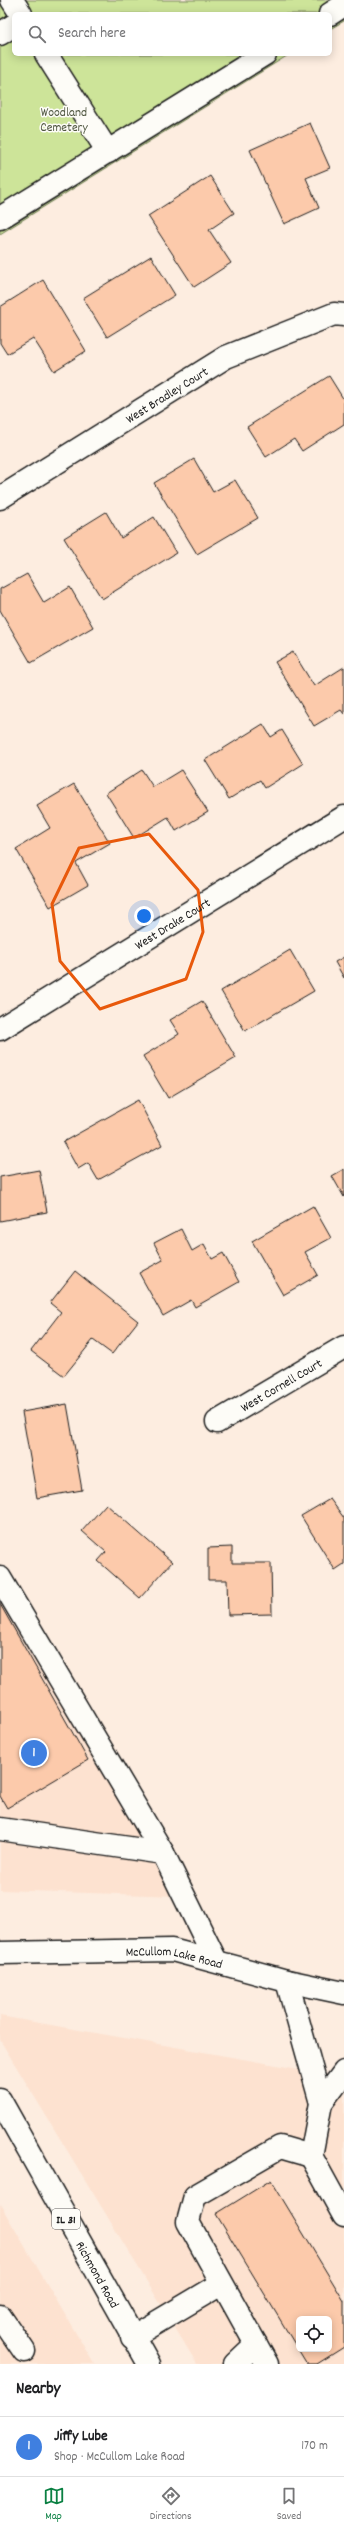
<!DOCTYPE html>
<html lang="en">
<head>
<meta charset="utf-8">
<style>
	:root { --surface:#fff; --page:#f2f2f2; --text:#202124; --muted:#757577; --line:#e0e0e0; --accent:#0b8043 }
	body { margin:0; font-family:Dekko,sans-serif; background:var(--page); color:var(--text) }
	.controls { position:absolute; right:12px; bottom:12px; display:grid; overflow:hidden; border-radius:6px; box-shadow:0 2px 10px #0003 }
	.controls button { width:36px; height:36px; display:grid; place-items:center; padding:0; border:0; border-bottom:1px solid var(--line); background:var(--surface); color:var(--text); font:20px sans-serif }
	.you { position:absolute; left:144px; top:916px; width:14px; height:14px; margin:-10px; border:3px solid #fff; border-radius:50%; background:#1a73e8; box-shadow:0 0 0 6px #1a73e833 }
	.badge { display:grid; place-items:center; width:26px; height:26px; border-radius:50%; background:var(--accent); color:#fff; font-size:13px; font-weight:700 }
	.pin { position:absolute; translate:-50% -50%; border:2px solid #fff; box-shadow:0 1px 4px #0006 }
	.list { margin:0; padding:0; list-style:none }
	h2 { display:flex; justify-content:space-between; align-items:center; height:52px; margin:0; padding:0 16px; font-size:17px }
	h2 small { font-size:13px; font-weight:400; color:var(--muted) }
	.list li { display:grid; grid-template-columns:26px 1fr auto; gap:12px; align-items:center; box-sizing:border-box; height:60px; padding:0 16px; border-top:1px solid var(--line) }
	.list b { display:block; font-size:15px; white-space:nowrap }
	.list p { margin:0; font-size:13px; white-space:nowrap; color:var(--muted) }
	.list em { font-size:13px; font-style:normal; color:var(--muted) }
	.icon { flex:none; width:22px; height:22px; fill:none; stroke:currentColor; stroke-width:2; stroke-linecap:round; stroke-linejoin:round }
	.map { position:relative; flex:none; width:344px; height:2364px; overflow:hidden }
	.search { position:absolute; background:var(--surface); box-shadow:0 2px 10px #0003; left:12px; right:12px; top:12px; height:44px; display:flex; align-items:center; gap:10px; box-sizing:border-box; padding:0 14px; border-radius:6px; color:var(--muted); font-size:15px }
	.sheet { height:112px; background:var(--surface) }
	nav { display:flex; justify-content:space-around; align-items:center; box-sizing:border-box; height:56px; border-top:1px solid var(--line); background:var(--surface); font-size:11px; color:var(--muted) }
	nav a { display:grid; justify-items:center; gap:2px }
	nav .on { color:var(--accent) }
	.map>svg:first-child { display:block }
	.built { fill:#fde2d0; fill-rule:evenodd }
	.green { fill:#cde499; stroke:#74805a }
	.building { fill:#fccaab; stroke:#1c1c1c; fill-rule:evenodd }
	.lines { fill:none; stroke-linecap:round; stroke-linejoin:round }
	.minor-casing { stroke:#1c1c1c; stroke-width:25 }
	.major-casing { stroke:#1c1c1c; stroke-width:25 }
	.minor { stroke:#fdfcf7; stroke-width:22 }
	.major { stroke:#fdfcf7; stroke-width:22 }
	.marked { fill:none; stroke:#e8590c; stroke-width:3; stroke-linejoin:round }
	.labels { text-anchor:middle; stroke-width:3; stroke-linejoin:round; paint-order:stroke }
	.shield { fill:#fdfcf7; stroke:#605f5e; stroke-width:1 }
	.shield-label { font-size:12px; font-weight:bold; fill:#1c1c1c }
	.park-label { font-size:13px; fill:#515842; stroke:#fdfcf7 }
	.street-label { font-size:13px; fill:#1c1c1c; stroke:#fdfcf7 }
</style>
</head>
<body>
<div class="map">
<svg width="344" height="2364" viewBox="0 0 344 2364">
	<rect width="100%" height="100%" fill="#fdede0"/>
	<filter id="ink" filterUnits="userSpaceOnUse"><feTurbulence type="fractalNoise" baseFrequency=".025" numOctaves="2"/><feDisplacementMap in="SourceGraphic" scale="8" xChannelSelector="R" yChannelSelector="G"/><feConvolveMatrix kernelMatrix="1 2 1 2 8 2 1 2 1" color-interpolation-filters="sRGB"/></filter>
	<g filter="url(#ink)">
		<g class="built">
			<polygon points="0,1591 178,1896 0,1890"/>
			<path d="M0 2016 344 2077V2364H197L0 2040ZM299 2319H329V2349H299Z"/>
			<polygon points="0,2204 94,2364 0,2364"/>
		</g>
		<polygon class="green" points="0,0 344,0 344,21 330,29 330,14 14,14 14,54 290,54 0,234"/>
		<g class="building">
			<polygon points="310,123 330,168 306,178 319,208 284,224 250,150"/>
			<polygon points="210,176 234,213 209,230 231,263 194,287 148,216"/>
			<polygon points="151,256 175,295 107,337 83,298"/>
			<polygon points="43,280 86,351 54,371 33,338 7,354 0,343 0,307"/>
			<polygon points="329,376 344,400 344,424 302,451 294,439 266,457 247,427"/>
			<polygon points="194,459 213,492 235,480 258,518 197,554 154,483"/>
			<polygon points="106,512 121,538 154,517 176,553 102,599 64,538"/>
			<polygon points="27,574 44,603 70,587 93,627 31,663 0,610 0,589"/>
			<polygon points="293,652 314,686 344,667 344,714 341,710 314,726 275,662"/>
			<polygon points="263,724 271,737 282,730 303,764 265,788 260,780 229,799 205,760"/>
			<polygon points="142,770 153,787 181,770 208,812 176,831 168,817 134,838 106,793"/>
			<polygon points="74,784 110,843 76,863 88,885 50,907 16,849 50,828 37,806"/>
			<polygon points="290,950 314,991 245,1031 221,991"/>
			<polygon points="344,957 344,978 335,962"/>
			<polygon points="202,1001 236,1058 168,1098 143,1056 179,1034 170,1020"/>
			<polygon points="138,1100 162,1145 98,1180 88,1163 78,1169 63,1142"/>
			<polygon points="344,1169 344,1197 332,1176"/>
			<polygon points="39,1170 47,1212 0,1221 0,1177"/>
			<polygon points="313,1206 331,1238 305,1252 318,1275 283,1295 252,1241"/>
			<polygon points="181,1229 192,1251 204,1244 212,1259 223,1253 239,1282 195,1307 191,1300 163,1316 139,1273 163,1260 154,1243"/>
			<polygon points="75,1271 138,1321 112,1354 93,1340 64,1376 31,1351 61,1312 50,1303"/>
			<polygon points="67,1404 82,1490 37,1498 22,1412"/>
			<polygon points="330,1499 344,1518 344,1564 335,1570 301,1516"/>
			<polygon points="106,1504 172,1562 140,1598 98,1561 106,1552 82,1531"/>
			<polygon points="232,1547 232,1563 271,1563 272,1614 228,1615 227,1580 208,1580 208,1548"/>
			<polygon points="0,1604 88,1760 7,1808 0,1796"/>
			<path d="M271 2180 344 2301V2347L317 2364H307L216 2214ZM299 2319H329V2349H299Z"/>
		</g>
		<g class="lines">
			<g class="minor-casing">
				<g id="minor">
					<polyline points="12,0 21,14"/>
					<polyline points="330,14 344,5"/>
					<polyline points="0,34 14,25"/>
					<polyline points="46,54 108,152"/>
					<polyline points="0,218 265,54"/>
					<path id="s1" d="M0 498 226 357 334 314 344 315"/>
					<path id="s2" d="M0 1029 344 817"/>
					<path id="s3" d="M217 1422 344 1347"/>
					<polyline points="0,1578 163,1853"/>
					<polyline points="0,1829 163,1853 216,1961"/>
					<path id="s4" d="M0 1953 172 1950 287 1981 344 1993"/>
					<polyline points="287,1981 321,2103 311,2156 344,2216"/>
					<polyline points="321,2103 344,2072"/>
					<polyline points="0,2316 24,2351"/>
					<polyline points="132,2337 221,2284"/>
					<polyline points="235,2364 256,2344"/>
					<polyline points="267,2364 188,2222 195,2196 280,2147 311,2156"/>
				</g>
			</g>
			<g class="major-casing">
				<g id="major">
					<path id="s5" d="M0 2100 149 2364"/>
				</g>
			</g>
			<use href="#minor" class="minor"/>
			<use href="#major" class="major"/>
		</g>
	</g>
	<path class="marked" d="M149 834 198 890 203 932 186 979 100 1009 60 961 52 904 79 848Z"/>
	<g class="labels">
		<rect class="shield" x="52" y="2209" width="28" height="20" rx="3"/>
		<g class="shield-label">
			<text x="66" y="2223">IL 31</text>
		</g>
		<g class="park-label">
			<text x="64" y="116">Woodland<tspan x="64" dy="15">Cemetery</tspan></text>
		</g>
		<g class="street-label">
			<text dy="5" stroke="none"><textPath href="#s1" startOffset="196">West Bradley Court</textPath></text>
			<text dy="5" stroke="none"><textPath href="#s2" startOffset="202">West Drake Court</textPath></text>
			<text dy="5" stroke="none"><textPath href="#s3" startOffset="74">West Cornell Court</textPath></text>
			<text dy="5" stroke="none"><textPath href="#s4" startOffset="175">McCullom Lake Road</textPath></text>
			<text dy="5" stroke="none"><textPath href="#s5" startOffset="200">Richmond Road</textPath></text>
		</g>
	</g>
</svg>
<div class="controls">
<button><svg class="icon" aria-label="locate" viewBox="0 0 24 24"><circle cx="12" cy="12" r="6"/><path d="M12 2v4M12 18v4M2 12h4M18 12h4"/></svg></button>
</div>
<div class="you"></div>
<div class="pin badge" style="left:34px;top:1753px;background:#3f7fe0">1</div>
<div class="search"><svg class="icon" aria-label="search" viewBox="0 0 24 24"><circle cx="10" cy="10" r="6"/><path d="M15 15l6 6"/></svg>Search here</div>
</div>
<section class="sheet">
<h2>Nearby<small></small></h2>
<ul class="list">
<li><span class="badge" style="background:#3f7fe0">1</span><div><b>Jiffy Lube</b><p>Shop · McCullom Lake Road</p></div><em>170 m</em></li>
</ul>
</section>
<nav>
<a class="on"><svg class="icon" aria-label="map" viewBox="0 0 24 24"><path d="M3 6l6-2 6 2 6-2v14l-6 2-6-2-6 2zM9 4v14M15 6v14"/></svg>Map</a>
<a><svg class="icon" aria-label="directions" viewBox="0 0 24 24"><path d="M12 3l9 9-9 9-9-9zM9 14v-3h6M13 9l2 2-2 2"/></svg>Directions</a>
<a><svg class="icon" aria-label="saved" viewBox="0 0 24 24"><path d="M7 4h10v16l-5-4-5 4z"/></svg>Saved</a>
</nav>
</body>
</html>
